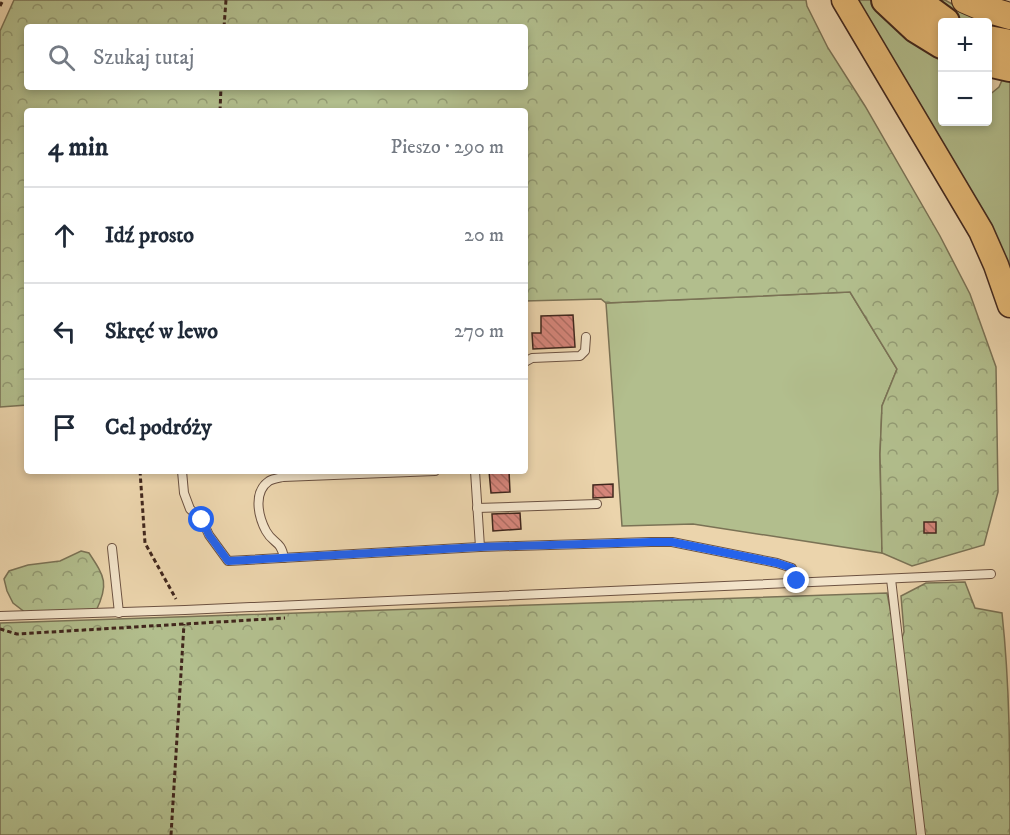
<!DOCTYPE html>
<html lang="pl">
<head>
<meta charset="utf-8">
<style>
	:root { --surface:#fff; --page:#f6f6f7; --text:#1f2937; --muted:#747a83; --line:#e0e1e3 }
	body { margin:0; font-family:"IM FELL DW Pica",serif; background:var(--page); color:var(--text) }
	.controls { position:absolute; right:18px; top:18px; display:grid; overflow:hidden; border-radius:6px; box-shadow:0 3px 9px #0003 }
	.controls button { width:54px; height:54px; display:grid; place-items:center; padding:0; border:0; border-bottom:2px solid var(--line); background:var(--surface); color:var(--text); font:30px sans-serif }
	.stop { position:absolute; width:18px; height:18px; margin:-14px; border:4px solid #2563eb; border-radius:50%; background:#fff }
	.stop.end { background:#2563eb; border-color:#fff; box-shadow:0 2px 6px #0008 }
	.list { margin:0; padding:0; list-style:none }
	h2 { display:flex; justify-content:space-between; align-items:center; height:78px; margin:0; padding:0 24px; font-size:26px }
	h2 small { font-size:20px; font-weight:400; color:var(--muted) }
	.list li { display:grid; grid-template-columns:39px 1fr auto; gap:18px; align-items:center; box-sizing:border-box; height:96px; padding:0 24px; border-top:2px solid var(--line) }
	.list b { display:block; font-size:22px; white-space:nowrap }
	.list em { font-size:20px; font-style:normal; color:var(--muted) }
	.icon { flex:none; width:33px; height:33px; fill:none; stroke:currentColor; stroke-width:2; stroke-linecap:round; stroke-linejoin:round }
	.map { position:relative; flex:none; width:1010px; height:835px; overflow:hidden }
	.search { position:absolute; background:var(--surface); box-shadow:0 3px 9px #0003; left:24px; top:24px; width:504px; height:66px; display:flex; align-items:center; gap:15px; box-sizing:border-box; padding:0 21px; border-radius:6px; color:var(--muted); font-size:22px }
	.panel { position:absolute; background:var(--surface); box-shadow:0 3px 9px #0003; left:24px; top:108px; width:504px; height:366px; border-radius:6px }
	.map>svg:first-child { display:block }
	.green { fill:#b2be8d; stroke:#7a7255; stroke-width:1.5 }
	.forest { fill:url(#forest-crowns); stroke:#7a7255; stroke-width:1.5; fill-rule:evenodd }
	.building { fill:url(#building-back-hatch); stroke:#41271d; stroke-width:1.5 }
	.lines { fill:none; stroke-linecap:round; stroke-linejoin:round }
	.service-casing { stroke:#6c5241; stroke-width:10 }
	.primary-casing { stroke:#41271d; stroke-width:27 }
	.trunk-casing { stroke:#41271d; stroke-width:28 }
	.motorway-casing { stroke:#41271d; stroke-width:32 }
	.path { stroke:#41271d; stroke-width:3; stroke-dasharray:4.5 3; stroke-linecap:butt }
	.service { stroke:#f2e3c9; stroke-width:8 }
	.primary { stroke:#e6ba76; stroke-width:24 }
	.trunk { stroke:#e6ba76; stroke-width:26 }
	.motorway { stroke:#e6ba76; stroke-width:28 }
	.route { stroke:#2563eb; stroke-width:8 }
</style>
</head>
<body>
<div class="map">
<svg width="1010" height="835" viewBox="0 0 1010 835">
	<defs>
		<pattern id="forest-crowns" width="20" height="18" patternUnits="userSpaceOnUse" patternTransform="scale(1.5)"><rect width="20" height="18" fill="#b2be8d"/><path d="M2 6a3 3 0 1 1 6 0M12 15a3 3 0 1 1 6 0" fill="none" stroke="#929a73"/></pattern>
		<pattern id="building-back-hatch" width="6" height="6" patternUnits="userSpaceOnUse" patternTransform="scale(1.5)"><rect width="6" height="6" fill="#d5857a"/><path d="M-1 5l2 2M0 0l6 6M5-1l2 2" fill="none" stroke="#ae6d63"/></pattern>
	</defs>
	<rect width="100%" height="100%" fill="#ebd4ac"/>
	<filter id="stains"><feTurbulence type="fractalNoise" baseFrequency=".00333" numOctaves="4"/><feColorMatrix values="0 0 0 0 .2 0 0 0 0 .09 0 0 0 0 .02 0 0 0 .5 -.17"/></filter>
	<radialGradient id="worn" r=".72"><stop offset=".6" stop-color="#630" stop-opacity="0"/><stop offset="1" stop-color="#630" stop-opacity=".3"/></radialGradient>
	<g class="green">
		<polygon points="855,0 876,0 942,53 942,122 988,122 988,96 999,87 1003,78 1010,79 1010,287"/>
		<polygon points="930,0 945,0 970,14 998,23 998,34 988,31 988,22 965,22"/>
		<polygon points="850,292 897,369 882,406 880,454 882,553 693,524 622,526 606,303"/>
	</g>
	<g class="forest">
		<path d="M14 0H806L807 6 828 48 865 106 940 236 970 294 996 367 998 492 984 545 912 566 882 553 880 454 882 406 897 369 850 292 606 303 601 299 525 301V111H27V405L0 407V31ZM27 27H525V87H27Z"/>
		<path d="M81 551 89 553C105 577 109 584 96 611L26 613 13 603 7 591 4 579 9 571 28 565 60 561Z"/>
		<path d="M965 582 975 608 1002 613C1010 686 1010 761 1010 835H0V623L887 593 898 649 904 632 901 596 926 583Z"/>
	</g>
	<g class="building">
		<polygon points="573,315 575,347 533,349 532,333 541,333 541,316"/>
		<polygon points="489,471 509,471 510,492 491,493"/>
		<polygon points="613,484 613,497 593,498 593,485"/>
		<polygon points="520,513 521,529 493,531 492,514"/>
		<rect x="924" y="522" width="12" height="11"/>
	</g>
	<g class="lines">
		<g class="service-casing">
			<g id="service">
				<polyline points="525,362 532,358 580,356 585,351 586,337"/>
				<polyline points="182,471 184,493 190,509 202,520 209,535 228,561 480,547 651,542 672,542 777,563 792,568 797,581"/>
				<polyline points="475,471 480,547"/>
				<polyline points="477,508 597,504"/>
				<polyline points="112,548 119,613"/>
				<path d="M284 558C281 540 273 544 266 531 258 516 253 492 269 481 273 479 279 478 283 477L435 471"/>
				<polyline points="891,579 921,835"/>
				<polyline points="0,616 185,610 991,574"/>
			</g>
		</g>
		<g class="primary-casing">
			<polyline id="primary" points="844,0 981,231 996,265 1010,305"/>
		</g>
		<g class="trunk-casing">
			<polyline id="trunk" points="965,0 986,9 1010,16"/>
		</g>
		<g class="motorway-casing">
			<g id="motorway">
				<polyline points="886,0 916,28 942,44"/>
				<polyline points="915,0 945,22"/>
				<polyline points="988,40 1010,44"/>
				<polyline points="988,62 1010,67"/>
			</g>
		</g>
		<g class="path">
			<polyline points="0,6 3,0"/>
			<polyline points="224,27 226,0"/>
			<polyline points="220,111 221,87"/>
			<polyline points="140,471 145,543 176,599"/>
			<polyline points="0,629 17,634 285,618"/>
			<polyline points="171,835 184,624"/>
		</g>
		<use href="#service" class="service"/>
		<use href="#primary" class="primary"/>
		<use href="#trunk" class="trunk"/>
		<use href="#motorway" class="motorway"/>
	</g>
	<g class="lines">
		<polyline class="route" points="202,520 209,535 228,561 480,547 651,542 672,542 777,563 792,568 797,581"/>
	</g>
	<rect width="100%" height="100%" filter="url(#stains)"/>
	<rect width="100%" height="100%" fill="url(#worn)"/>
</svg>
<div class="controls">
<button>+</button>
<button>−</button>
</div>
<div class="stop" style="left:202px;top:520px"></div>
<div class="stop end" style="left:797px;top:581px"></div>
<div class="search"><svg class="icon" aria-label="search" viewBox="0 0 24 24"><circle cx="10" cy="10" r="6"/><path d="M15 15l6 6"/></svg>Szukaj tutaj</div>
<section class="panel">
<h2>4 min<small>Pieszo · 290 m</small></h2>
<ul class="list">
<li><svg class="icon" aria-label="ahead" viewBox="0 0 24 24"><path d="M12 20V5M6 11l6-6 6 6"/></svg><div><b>Idź prosto</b></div><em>20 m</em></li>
<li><svg class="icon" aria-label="left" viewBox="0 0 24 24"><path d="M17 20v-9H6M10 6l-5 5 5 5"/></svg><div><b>Skręć w lewo</b></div><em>270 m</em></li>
<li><svg class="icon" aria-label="arrive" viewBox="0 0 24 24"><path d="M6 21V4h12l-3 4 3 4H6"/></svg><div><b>Cel podróży</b></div></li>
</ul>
</section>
</div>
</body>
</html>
